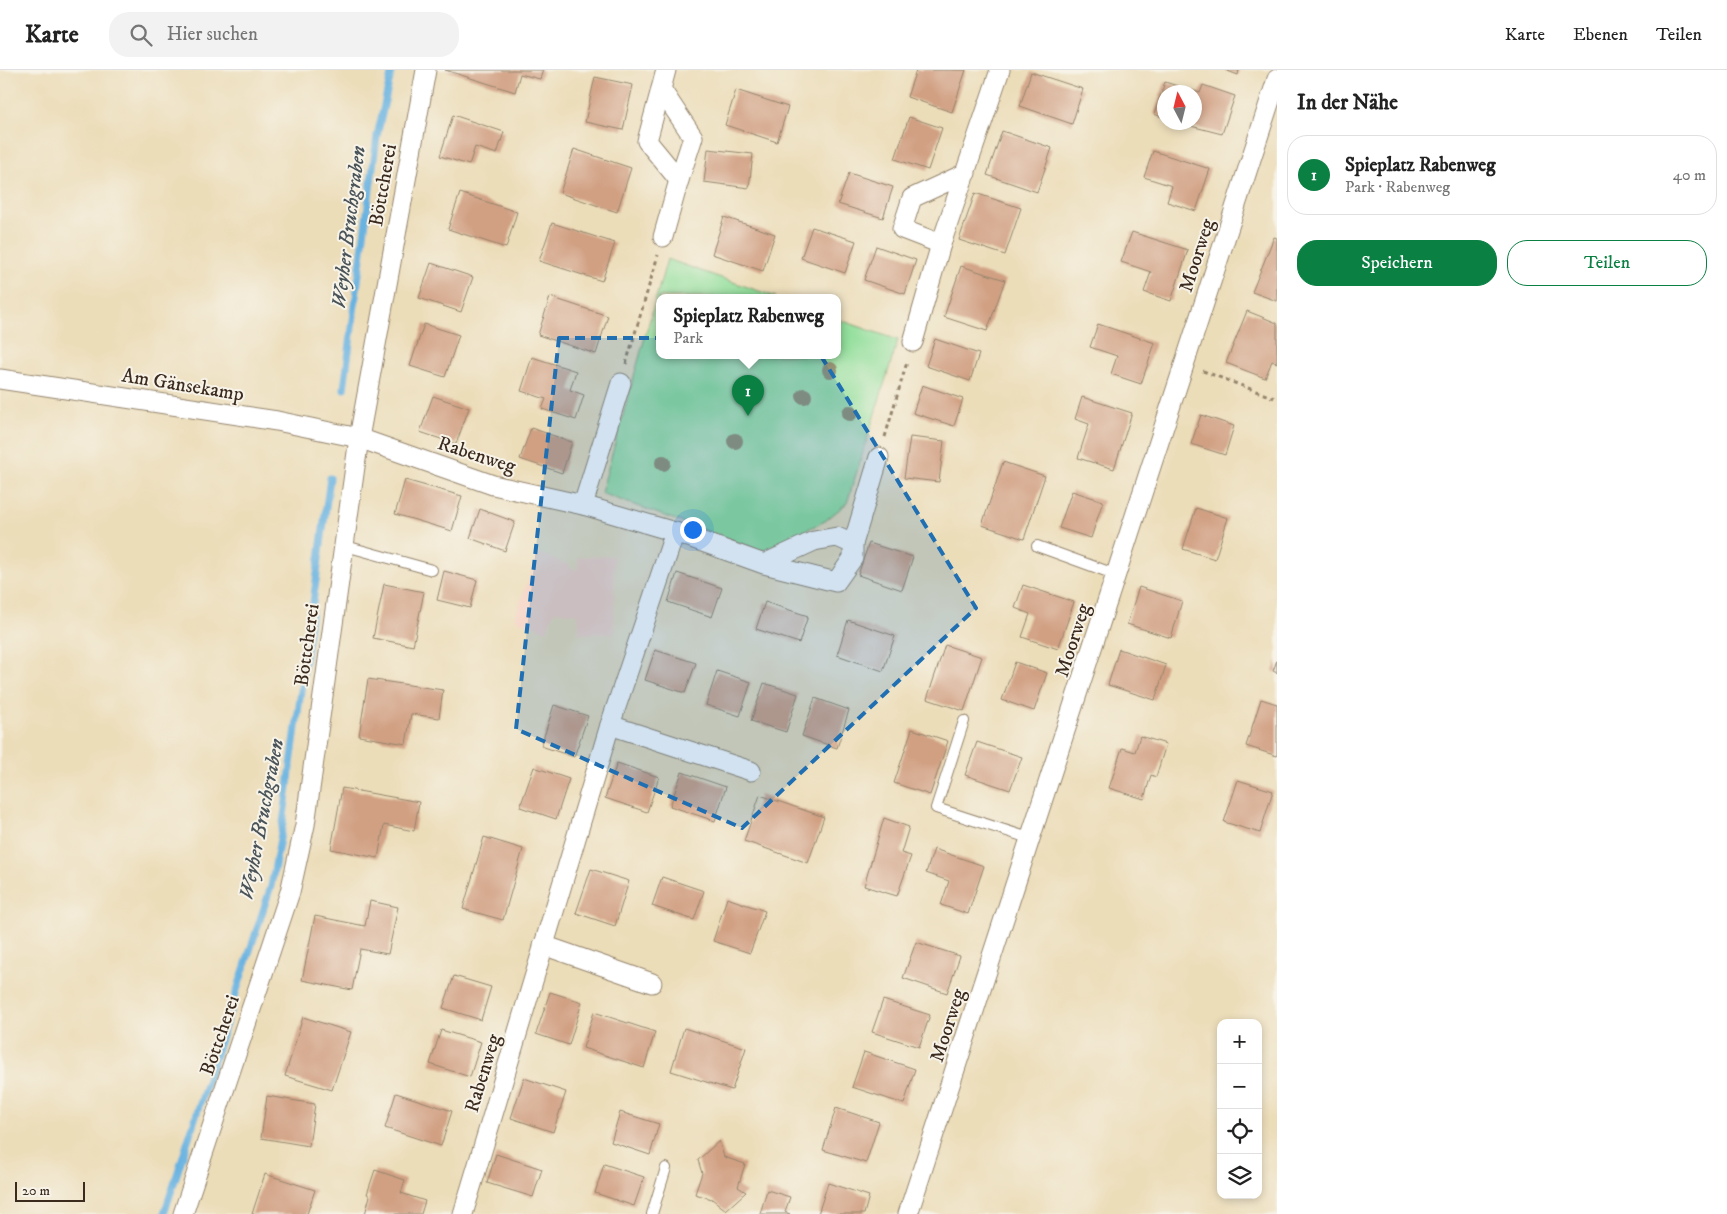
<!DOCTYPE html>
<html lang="de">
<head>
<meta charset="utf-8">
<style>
	:root { --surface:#fff; --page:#f2f2f2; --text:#222; --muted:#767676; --line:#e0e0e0; --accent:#0b8043 }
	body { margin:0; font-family:"IM FELL DW Pica",serif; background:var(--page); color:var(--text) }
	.controls { position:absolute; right:15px; bottom:15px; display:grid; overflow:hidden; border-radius:10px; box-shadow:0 2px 8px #0003 }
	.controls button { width:45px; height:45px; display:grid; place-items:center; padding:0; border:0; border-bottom:1px solid var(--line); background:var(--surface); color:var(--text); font:25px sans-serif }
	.compass { position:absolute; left:1157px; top:15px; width:45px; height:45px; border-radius:50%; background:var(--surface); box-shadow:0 2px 8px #0003; rotate:353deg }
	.scale { position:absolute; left:15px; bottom:12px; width:70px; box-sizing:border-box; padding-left:5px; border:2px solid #3b2a1e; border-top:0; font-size:14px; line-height:18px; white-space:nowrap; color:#3b2a1e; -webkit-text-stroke:4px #f7f3e8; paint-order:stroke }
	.you { position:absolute; left:692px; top:459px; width:18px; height:18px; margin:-12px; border:4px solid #fff; border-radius:50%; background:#1a73e8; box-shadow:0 0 0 8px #1a73e833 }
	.badge { display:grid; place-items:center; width:32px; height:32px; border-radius:50%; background:var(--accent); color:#fff; font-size:16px; font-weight:700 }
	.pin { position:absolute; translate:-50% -41px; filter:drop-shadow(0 1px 2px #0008) }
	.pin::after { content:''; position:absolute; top:26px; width:18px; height:15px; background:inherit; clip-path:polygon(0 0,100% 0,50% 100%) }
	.popup { position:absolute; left:656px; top:224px; width:185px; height:65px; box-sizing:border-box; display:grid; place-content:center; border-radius:10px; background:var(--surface); filter:drop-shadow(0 1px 4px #0005); font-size:16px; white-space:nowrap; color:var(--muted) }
	.popup b { font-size:19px; color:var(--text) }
	.popup::after { content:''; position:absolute; left:50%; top:100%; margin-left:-10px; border:10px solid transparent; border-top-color:var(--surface) }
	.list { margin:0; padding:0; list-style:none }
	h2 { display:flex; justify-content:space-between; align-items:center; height:65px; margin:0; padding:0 20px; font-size:21px }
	h2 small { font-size:16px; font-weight:400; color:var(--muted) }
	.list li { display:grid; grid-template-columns:32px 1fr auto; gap:15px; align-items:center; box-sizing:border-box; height:80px; margin:0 10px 10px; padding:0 10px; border:1px solid var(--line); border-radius:20px }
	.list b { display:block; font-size:19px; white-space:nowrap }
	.list p { margin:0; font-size:16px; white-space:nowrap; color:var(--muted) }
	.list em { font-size:16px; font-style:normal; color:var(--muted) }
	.actions { display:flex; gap:10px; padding:15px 20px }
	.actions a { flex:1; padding:11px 0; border:1px solid var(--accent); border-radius:20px; text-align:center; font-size:18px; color:var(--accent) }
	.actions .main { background:var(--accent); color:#fff }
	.icon { flex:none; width:28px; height:28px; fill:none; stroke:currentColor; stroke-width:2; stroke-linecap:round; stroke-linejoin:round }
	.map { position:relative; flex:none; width:1277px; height:1144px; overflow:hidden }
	header { display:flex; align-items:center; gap:30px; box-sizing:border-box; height:70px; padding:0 25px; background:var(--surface); border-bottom:1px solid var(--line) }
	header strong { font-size:24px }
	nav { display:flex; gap:28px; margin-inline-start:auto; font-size:18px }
	.search { width:350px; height:45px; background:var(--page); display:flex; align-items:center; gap:12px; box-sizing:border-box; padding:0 18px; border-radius:20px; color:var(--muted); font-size:19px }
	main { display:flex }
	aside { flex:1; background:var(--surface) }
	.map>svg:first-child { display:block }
	.built { fill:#f6d2c3 }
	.green { fill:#93df9c; stroke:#67845d }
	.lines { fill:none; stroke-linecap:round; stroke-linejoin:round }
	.stream { stroke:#69b3e1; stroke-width:7 }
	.building { fill:#d1a083 }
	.lane-casing { stroke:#94846c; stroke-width:12 }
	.street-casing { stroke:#94846c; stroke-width:21 }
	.path { stroke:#94846c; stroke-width:3; stroke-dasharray:4 4; stroke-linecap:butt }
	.lane { stroke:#fff; stroke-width:10 }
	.street { stroke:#fff; stroke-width:19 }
	.tree { fill:#979375 }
	.marked { fill:#1f6fb2; fill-opacity:0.2; stroke:#1f6fb2; stroke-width:4; stroke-dasharray:10 6; stroke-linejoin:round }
	.labels { text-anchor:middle; stroke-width:4; stroke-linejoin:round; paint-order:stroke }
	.street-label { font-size:20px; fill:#3b2a1e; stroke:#f7f3e8 }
	.water-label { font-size:21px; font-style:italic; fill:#495358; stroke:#f7f3e8 }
</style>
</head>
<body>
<header>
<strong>Karte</strong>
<div class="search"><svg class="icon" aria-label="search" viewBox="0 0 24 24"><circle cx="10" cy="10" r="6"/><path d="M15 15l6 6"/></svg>Hier suchen</div>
<nav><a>Karte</a><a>Ebenen</a><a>Teilen</a></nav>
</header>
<main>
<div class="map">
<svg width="1277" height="1144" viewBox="0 0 1277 1144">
	<rect width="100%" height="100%" fill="#f7f3e8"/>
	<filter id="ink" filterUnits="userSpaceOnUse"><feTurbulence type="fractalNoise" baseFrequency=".02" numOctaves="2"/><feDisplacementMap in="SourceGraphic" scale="10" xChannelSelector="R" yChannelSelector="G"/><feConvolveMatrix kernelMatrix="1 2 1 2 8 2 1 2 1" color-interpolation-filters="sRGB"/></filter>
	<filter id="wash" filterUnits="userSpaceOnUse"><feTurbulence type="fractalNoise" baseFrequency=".0096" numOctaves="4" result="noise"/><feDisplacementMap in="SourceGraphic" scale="20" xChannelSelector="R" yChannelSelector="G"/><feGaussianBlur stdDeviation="1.12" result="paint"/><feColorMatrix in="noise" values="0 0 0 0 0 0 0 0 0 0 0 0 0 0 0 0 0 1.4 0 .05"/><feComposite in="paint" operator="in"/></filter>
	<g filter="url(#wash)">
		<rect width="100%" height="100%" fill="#ecddb9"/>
		<polygon class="built" points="538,483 570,495 569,498 578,499 578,487 614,486 614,564 579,564 578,544 554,541 547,561 514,549"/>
		<polygon class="green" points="667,189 776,227 659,227 659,285 837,285 837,249 898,270 847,433 825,451 761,481 601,423"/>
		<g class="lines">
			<g class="stream">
				<polyline points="344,319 377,66 392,0"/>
				<polyline points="164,1144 271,816 283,753 330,408"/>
			</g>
		</g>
		<g id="blocks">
			<g class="building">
				<polygon points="445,0 543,0 540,9 520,4 515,22"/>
				<polygon points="916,0 966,0 952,42 907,27"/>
				<polygon points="1225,0 1239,0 1238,5"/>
				<polygon points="1031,2 1083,19 1072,54 1020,36"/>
				<polygon points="595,7 633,15 623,60 585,52"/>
				<polygon points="1165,12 1200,23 1203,15 1235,26 1222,64 1179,53 1194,52 1194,22 1164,22 1164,48 1154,44"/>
				<polygon points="736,20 788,37 777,72 725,55"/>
				<polygon points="453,45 504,62 497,84 475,77 469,95 440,86"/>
				<polygon points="909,47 942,58 928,100 895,89"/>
				<polygon points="1002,61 1052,78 1037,122 987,105"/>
				<polygon points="574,79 631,98 617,142 560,123"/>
				<polygon points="708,79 753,84 749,118 704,112"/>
				<polygon points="1153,81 1210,99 1196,141 1167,132 1172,116 1144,107"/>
				<polygon points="849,103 893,117 883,148 838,134"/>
				<polygon points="460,123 517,142 506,178 448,159"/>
				<polygon points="975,123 1021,138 1005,185 959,170"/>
				<polygon points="724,147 775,164 763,201 712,184"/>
				<polygon points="552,153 615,173 602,211 539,191"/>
				<polygon points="812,157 856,171 845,203 801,188"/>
				<polygon points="1132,162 1188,180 1171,231 1144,222 1151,202 1121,192"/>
				<polygon points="1274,167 1277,168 1277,231 1252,222"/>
				<polygon points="876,176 916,190 905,224 864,210"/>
				<polygon points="431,193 473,207 461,242 419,228"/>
				<polygon points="961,196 1005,210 987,261 944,247"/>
				<polygon points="550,227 608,246 596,284 538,265"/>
				<polygon points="1247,241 1277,253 1277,293 1272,291 1265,308 1226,293"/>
				<polygon points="424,254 459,265 445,307 410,296"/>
				<polygon points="1098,254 1155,273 1141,314 1111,304 1117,286 1090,277"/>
				<polygon points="935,269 979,284 970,311 926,296"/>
				<polygon points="532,287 576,301 570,320 584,325 576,350 542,339 546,329 521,321"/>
				<polygon points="922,315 963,329 954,356 913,343"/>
				<polygon points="433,326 469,338 456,374 420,362"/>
				<polygon points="1082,327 1132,343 1114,399 1078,388 1089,354 1075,349"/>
				<polygon points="1201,345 1234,356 1225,385 1191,374"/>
				<polygon points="531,358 572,372 562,403 520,389"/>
				<polygon points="910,367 944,371 939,412 904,408"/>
				<polygon points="1003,392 1045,406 1024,469 982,455"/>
				<polygon points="405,410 462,426 452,461 395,444"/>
				<polygon points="1072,421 1103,431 1091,468 1059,458"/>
				<polygon points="1196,438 1228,448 1215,489 1183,479"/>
				<polygon points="480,439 515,452 505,481 470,468"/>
				<polygon points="869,473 913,487 902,520 858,505"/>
				<polygon points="444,501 477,510 470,538 437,530"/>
				<polygon points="677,503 722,518 712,547 668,532"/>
				<polygon points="384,514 424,522 413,576 373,568"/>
				<polygon points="1023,515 1074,532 1058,579 1022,567 1030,544 1015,538"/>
				<polygon points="1139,517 1182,531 1171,568 1127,554"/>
				<polygon points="765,532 808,546 799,573 756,559"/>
				<polygon points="848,550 895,566 883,601 837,585"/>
				<polygon points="945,575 982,587 964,641 927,629"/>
				<polygon points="1119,579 1166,595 1155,630 1108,615"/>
				<polygon points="655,580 696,593 685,623 645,610"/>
				<polygon points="1277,590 1277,603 1273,601"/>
				<polygon points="1015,592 1047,603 1034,641 1002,630"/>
				<polygon points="717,601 751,612 740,646 706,635"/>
				<polygon points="368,609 443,620 439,648 411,644 406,674 359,666"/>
				<polygon points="764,613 798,624 786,662 751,651"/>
				<polygon points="815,628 849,640 837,678 802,666"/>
				<polygon points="1261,629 1277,634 1277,686 1246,676"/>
				<polygon points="554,635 588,646 574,687 541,676"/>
				<polygon points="912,659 948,671 930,725 894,713"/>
				<polygon points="1140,666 1166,674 1156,707 1151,705 1144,729 1109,718 1122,678 1135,682"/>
				<polygon points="977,672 1022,687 1010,720 965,705"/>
				<polygon points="617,693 659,707 647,742 605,728"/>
				<polygon points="534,697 569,709 556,749 520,737"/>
				<polygon points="682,702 726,717 715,751 670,736"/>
				<polygon points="1238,710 1273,721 1260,763 1224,752"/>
				<polygon points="342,718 419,732 414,761 384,755 378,788 331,779"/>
				<polygon points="760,725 824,747 808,793 744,771"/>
				<polygon points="884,748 909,757 901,783 911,786 897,826 864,816"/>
				<polygon points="484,767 523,779 503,850 463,839"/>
				<polygon points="934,779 984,796 968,844 941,835 949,811 926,803"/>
				<polygon points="591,799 629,811 615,856 576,843"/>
				<polygon points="662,807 704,821 694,850 652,836"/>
				<polygon points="727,828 765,841 750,883 713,871"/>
				<polygon points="370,831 398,837 388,884 360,879 352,920 302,910 315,846 365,856"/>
				<polygon points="916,872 960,886 947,923 903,908"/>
				<polygon points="454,906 491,917 481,950 443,938"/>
				<polygon points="550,922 582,932 569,975 536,964"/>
				<polygon points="883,930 930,945 919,977 872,962"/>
				<polygon points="594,942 655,962 644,998 583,978"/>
				<polygon points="303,947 351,962 332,1020 285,1006"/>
				<polygon points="684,958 746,978 732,1020 671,1001"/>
				<polygon points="441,960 481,972 470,1007 430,994"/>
				<polygon points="864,982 915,999 904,1034 852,1017"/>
				<polygon points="524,1008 566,1022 553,1062 511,1048"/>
				<polygon points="396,1023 452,1041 441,1076 385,1058"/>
				<polygon points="267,1026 315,1034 309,1076 261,1068"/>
				<polygon points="836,1038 879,1052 866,1093 823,1080"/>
				<polygon points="620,1042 659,1054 650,1085 611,1072"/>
				<polygon points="719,1071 724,1087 745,1094 738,1117 746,1122 726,1140 712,1129 695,1124 702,1103 698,1090"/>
				<polygon points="496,1084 542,1099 533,1127 487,1113"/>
				<polygon points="604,1094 644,1107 634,1136 595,1123"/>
				<polygon points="375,1100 405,1110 401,1123 425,1131 421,1144 365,1144 370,1126 367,1124"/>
				<polygon points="265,1104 315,1120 307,1144 252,1144"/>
				<polygon points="828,1113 869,1126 864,1144 818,1144"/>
				<polygon points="767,1120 790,1127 785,1142 790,1144 760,1144"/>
			</g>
		</g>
	</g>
	<g filter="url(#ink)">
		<use href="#blocks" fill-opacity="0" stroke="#94846c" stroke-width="1"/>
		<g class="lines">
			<g class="lane-casing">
				<g id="lane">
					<polyline points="342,475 432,500"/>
					<polyline points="1037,476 1117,505"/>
					<polyline points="964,651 936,738 1032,769"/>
					<polyline points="652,1144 666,1098"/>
				</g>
			</g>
			<g class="street-casing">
				<g id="street">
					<polygon points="661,19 693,67 679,110 647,71"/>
					<polyline points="661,19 666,0"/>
					<polyline points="966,103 912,128 902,159 941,174 1000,0"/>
					<polyline points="663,167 679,110"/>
					<polyline points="913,272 941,174"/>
					<polyline points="0,309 277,351 359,368 493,415 583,435 675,462 764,494 836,512 853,488 853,474 837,467 814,471 764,494"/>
					<polyline points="583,435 621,313"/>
					<polyline points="853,474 879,387"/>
					<polyline points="610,655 751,701"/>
					<polyline points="543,875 652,913"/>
					<polyline points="183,1144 290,822 305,755 359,368 426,0"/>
					<polyline points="463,1144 610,655 675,462"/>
					<polyline points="908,1144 1277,9"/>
				</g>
			</g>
			<g class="path">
				<polyline points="626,294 658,185"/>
				<polyline points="1203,301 1277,329"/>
				<polyline points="885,367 907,292"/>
			</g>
			<use href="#lane" class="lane"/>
			<use href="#street" class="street"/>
		</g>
		<g class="tree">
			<circle cx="830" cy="300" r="8"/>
			<circle cx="746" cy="318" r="8"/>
			<circle cx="804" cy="326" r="8"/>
			<circle cx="850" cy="343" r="8"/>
			<circle cx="735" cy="371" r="8"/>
			<circle cx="663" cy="393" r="8"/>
		</g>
	</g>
	<path class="marked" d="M559 268H810L976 538 742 758 516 659Z"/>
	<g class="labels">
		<g class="street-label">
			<text transform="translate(382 115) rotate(-80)" y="7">Böttcherei</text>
			<text transform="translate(1196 185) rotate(-72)" y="7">Moorweg</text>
			<text transform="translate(183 314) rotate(9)" y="7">Am Gänsekamp</text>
			<text transform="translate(477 384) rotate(18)" y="7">Rabenweg</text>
			<text transform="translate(1072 570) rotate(-72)" y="7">Moorweg</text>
			<text transform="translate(306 575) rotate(-82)" y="7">Böttcherei</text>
			<text transform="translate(947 955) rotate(-72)" y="7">Moorweg</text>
			<text transform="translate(219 965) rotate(-71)" y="7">Böttcherei</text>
			<text transform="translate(482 1003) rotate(-73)" y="7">Rabenweg</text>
		</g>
		<g class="water-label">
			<text transform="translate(348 157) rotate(-83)" y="7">Weyher Bruchgraben</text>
			<text transform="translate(261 749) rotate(-79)" y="7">Weyher Bruchgraben</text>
		</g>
	</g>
</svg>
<div class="controls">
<button>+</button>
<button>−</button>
<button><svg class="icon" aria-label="locate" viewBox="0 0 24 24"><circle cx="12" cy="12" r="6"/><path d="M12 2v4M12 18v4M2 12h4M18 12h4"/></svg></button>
<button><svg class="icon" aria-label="layers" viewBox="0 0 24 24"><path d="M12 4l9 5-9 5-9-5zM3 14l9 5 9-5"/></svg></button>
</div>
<svg class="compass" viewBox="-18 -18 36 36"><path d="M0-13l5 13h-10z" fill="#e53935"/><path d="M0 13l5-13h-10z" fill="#767676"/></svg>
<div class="scale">20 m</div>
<div class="you"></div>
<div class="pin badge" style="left:748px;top:346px">1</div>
<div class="popup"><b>Spieplatz Rabenweg</b>Park</div>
</div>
<aside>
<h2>In der Nähe<small></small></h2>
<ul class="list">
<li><span class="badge">1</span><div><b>Spieplatz Rabenweg</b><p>Park · Rabenweg</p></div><em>40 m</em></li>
</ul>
<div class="actions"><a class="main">Speichern</a><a>Teilen</a></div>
</aside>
</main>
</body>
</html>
